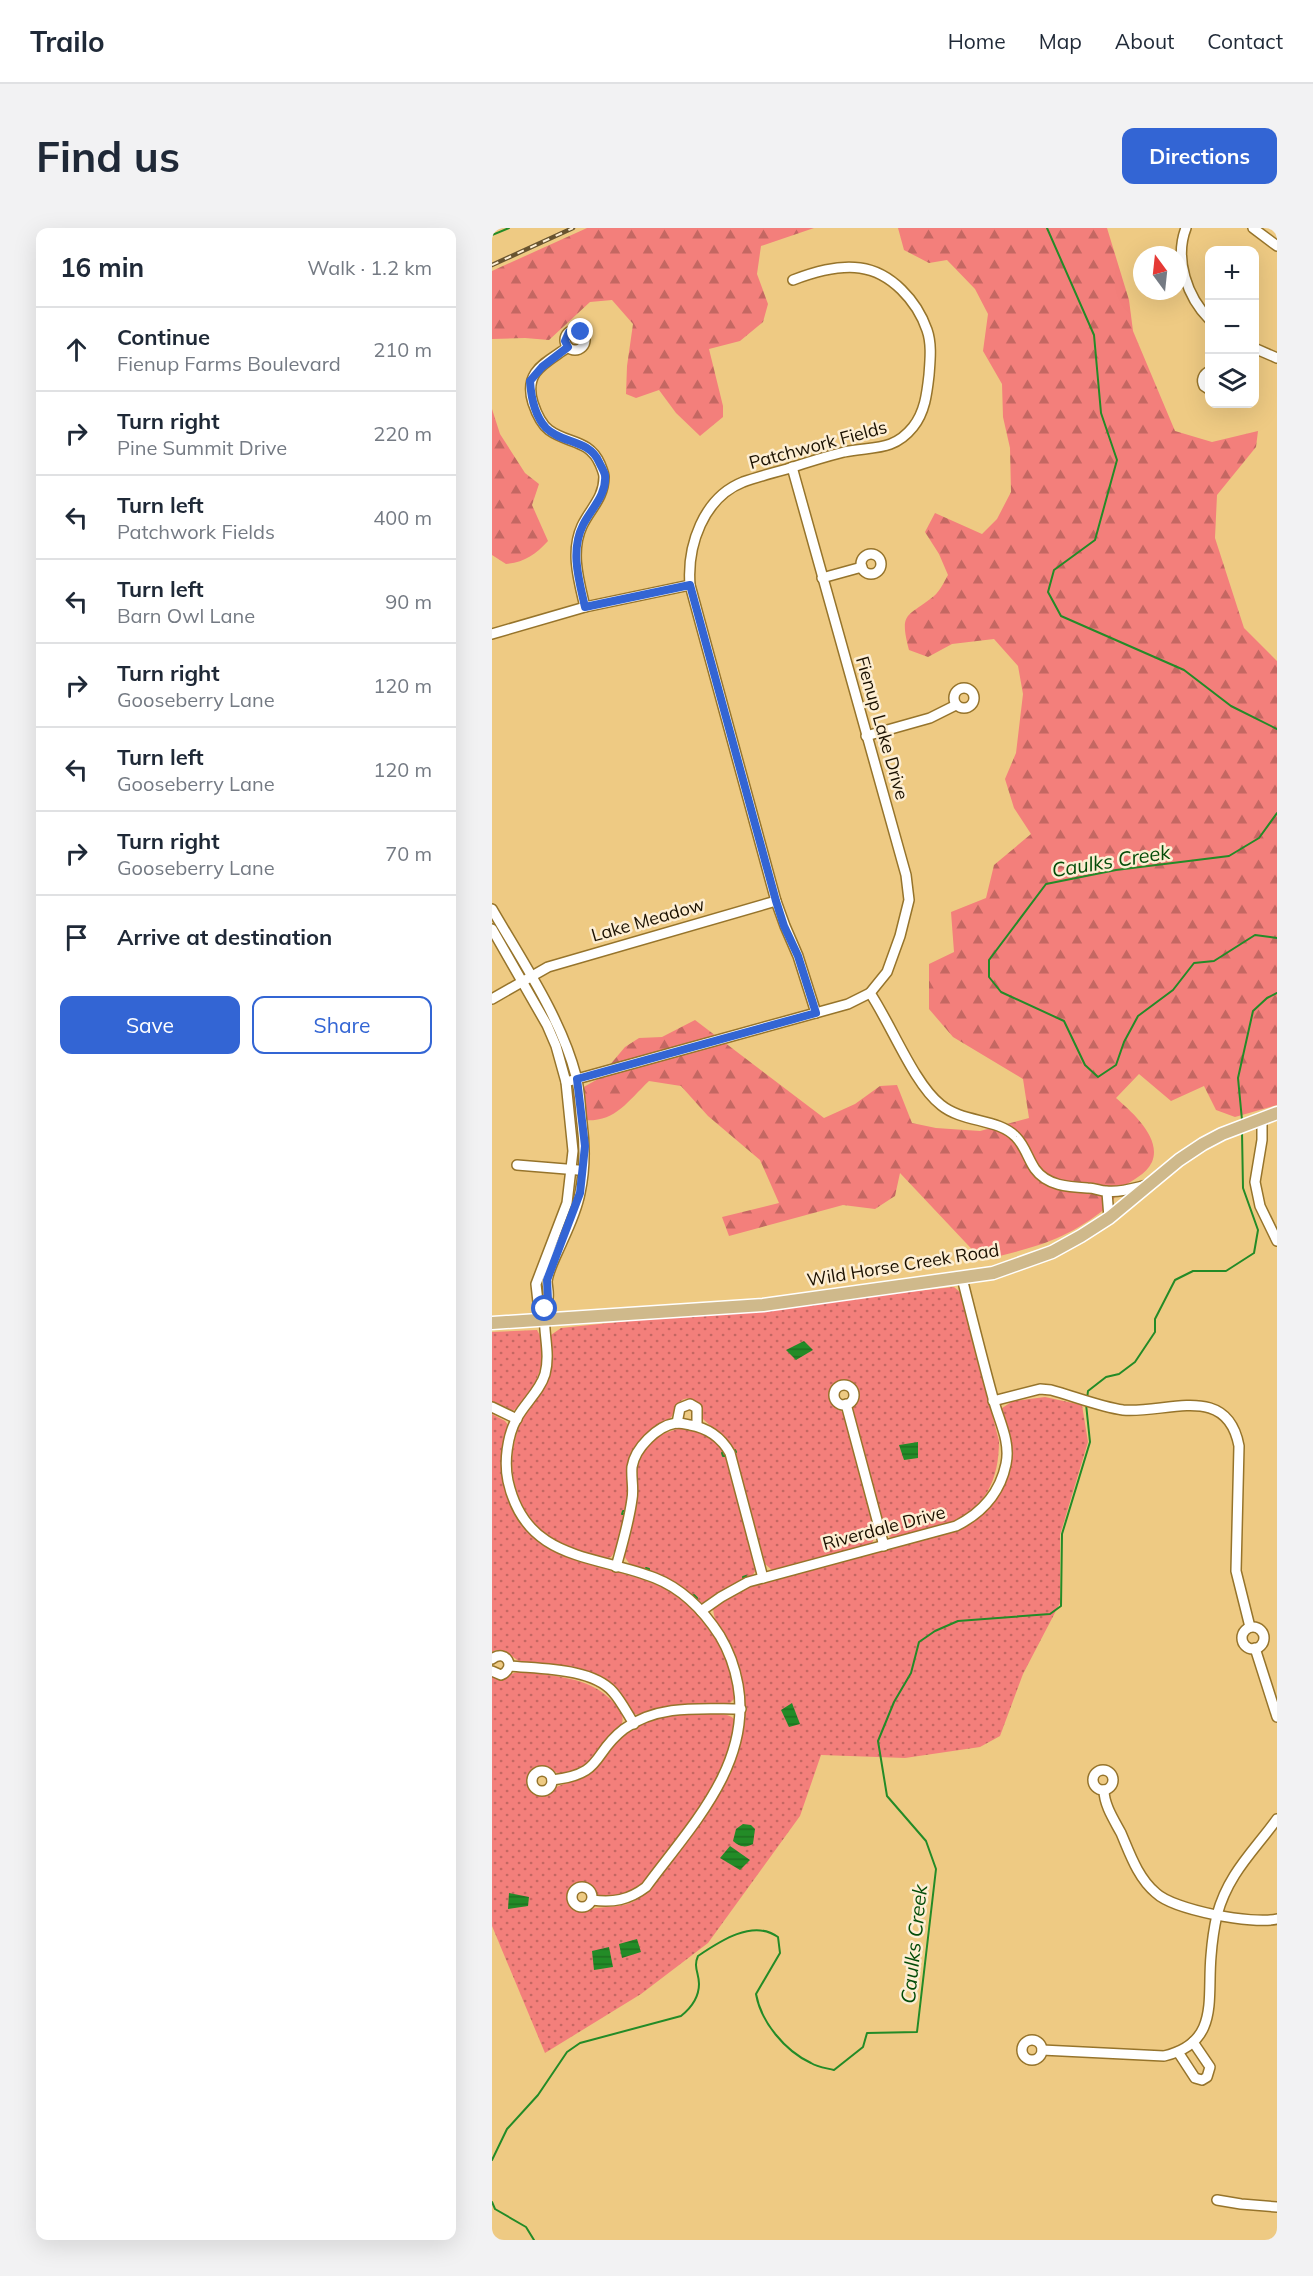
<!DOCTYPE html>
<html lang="en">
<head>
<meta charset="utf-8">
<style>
	:root { --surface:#fff; --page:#f2f2f3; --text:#1f2937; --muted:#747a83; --line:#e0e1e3; --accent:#3365d4 }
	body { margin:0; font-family:Mulish,sans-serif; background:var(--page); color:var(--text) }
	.controls { position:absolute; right:18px; top:18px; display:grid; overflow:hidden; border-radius:12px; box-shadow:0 6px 24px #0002 }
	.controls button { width:54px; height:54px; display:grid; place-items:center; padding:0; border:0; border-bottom:2px solid var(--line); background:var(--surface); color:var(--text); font:30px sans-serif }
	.compass { position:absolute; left:641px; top:18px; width:54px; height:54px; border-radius:50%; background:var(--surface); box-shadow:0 6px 24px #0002; rotate:345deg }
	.stop { position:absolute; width:18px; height:18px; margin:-14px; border:4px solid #3365d4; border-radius:50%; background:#fff }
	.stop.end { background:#3365d4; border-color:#fff; box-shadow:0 2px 6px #0008 }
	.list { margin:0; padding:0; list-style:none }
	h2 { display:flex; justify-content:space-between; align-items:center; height:78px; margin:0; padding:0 24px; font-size:26px }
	h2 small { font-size:20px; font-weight:400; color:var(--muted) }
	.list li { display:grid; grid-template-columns:39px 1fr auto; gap:18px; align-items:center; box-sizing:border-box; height:84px; padding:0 24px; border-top:2px solid var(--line) }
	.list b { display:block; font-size:22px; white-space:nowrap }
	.list p { margin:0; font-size:20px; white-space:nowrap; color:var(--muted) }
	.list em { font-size:20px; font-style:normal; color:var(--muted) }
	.actions { display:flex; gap:12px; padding:18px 24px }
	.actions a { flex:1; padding:14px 0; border:2px solid var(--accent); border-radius:12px; text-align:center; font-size:21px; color:var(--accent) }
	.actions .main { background:var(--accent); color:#fff }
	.icon { flex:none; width:33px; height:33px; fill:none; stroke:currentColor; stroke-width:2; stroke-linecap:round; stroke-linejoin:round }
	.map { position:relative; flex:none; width:785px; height:2012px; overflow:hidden; border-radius:12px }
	header { display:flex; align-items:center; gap:36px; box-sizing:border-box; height:84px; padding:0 30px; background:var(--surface); border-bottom:2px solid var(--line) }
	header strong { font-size:28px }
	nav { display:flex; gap:33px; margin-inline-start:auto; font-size:21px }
	.intro { display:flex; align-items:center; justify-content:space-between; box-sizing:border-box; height:144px; padding:0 36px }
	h1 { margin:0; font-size:42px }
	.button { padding:15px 27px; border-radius:12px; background:var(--accent); color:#fff; font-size:21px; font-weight:700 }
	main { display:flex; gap:36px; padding:0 36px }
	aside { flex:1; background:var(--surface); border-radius:12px; box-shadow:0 6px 24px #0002 }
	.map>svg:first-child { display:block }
	.grass { fill:url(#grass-dots) }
	.forest { fill:url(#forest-firs) }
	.water { fill:url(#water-rules) }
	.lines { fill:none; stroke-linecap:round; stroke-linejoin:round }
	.stream { stroke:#238b27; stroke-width:2 }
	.minor-casing { stroke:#96742b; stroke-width:12 }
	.major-casing { stroke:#fff; stroke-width:15 }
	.minor { stroke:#fff; stroke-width:9 }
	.major { stroke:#cfb98b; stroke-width:12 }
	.rail-casing { stroke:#685430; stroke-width:4.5 }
	.rail { stroke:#fdeed3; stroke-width:2; stroke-dasharray:7; stroke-linecap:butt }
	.route { stroke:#3365d4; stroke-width:8 }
	.labels { text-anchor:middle; stroke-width:5; stroke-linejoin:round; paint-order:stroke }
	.street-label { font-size:18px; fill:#1b1100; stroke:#fdeed3 }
	.water-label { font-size:20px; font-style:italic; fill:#034c08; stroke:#fdeed3 }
</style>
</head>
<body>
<header>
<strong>Trailo</strong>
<nav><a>Home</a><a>Map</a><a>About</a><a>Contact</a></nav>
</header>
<div class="intro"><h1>Find us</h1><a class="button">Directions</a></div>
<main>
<aside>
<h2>16 min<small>Walk · 1.2 km</small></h2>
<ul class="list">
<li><svg class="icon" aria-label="ahead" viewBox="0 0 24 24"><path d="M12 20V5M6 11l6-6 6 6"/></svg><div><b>Continue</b><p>Fienup Farms Boulevard</p></div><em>210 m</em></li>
<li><svg class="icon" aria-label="right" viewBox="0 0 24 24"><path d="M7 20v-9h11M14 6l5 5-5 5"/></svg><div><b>Turn right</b><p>Pine Summit Drive</p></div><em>220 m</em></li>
<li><svg class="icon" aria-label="left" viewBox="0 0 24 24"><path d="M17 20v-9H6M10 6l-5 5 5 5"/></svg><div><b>Turn left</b><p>Patchwork Fields</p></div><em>400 m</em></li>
<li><svg class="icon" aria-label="left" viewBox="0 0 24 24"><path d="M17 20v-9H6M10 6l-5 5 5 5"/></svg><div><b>Turn left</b><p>Barn Owl Lane</p></div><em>90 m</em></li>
<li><svg class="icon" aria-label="right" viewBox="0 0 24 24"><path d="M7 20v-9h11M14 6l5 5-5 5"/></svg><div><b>Turn right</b><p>Gooseberry Lane</p></div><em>120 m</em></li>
<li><svg class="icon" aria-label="left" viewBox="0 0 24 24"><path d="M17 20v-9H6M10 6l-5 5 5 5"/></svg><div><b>Turn left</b><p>Gooseberry Lane</p></div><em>120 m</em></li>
<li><svg class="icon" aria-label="right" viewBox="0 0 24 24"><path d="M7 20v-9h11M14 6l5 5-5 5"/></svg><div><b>Turn right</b><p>Gooseberry Lane</p></div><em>70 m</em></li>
<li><svg class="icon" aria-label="arrive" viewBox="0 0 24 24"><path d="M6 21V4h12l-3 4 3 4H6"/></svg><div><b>Arrive at destination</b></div></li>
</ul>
<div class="actions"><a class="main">Save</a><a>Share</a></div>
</aside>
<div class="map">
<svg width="785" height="2012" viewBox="0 0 785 2012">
	<defs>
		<pattern id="grass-dots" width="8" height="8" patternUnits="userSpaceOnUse" patternTransform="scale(1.5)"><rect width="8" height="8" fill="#f37f7b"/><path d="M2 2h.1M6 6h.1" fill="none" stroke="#c46762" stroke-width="1.8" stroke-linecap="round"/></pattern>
		<pattern id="forest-firs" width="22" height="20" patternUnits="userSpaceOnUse" patternTransform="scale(1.5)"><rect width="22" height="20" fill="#f37f7b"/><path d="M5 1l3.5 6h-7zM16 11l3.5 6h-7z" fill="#c46762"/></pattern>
		<pattern id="water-rules" width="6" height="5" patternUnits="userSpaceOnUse" patternTransform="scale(1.5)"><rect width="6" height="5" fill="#238b27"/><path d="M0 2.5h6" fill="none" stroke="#1e701f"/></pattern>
	</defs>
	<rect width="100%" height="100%" fill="#eeca83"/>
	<g class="grass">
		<path d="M462 1059 469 1065 507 1213C507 1251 494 1280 458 1296 442 1304 421 1306 403 1310L398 1309 392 1303 360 1182 367 1165C363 1154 354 1151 344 1155L338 1165 339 1173 352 1186 384 1307 380 1315 376 1318 283 1342H280L273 1336 244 1229 234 1212 211 1191 207 1176C190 1163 186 1176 180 1188 176 1194 167 1196 161 1201 150 1208 142 1218 138 1230 133 1244 137 1257 136 1272 135 1284 127 1320 119 1329 103 1335 76 1321 63 1313 47 1303 35 1289 28 1272 10 1229 26 1198 45 1159 50 1150 58 1140 59 1130 60 1123 59 1114 59 1107L69 1100Z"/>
		<path d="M45 1102C59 1125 46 1153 32 1172 29 1175 26 1180 22 1182 15 1185 7 1179 0 1176V1104Z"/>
		<path d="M553 1169 590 1177 596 1214 568 1307V1375L531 1446 508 1508 488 1519 413 1530 329 1527 308 1588 216 1715 149 1766 53 1825 0 1698V1449C11 1452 16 1446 26 1444 33 1443 43 1445 49 1446 78 1450 103 1453 124 1477 136 1491 130 1499 119 1511 102 1530 94 1541 68 1547L56 1539 42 1540 35 1552 40 1564C55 1570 53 1564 64 1559 75 1554 87 1554 98 1546 109 1537 115 1525 124 1515 132 1506 144 1499 155 1494 176 1483 204 1485 227 1486 235 1487 243 1487 244 1497 247 1538 174 1623 149 1657 139 1666 124 1674 110 1670 98 1667 100 1649 83 1657 76 1660 76 1666 75 1673L86 1684C93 1684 97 1681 104 1680 119 1678 134 1680 147 1670 163 1659 173 1639 184 1624 219 1576 255 1537 252 1474 252 1456 248 1437 239 1421 232 1406 222 1397 221 1380L254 1359 465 1303 490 1286 512 1252 510 1180 521 1173Z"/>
		<path d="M0 1186 13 1193 16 1197C15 1218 8 1235 12 1256 32 1344 113 1330 176 1362 196 1373 211 1392 224 1411 235 1429 243 1450 242 1471L237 1476 187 1477 176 1478 148 1487 141 1486 102 1447 28 1434 13 1423 4 1422 0 1424Z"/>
		<path d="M185 1201C209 1201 225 1209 235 1232L264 1342 260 1348 210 1375 194 1364 139 1338 132 1328 144 1278V1239L149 1225 163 1209Z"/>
	</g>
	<g class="forest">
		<polygon points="95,0 322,0 269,18 265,46 276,76 271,94 248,113 217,121 231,178 231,189 208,208 184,185 167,162 144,170 134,166 135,138 141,96 120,72 98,74 57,112 33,110 0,111 0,43"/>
		<path d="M406 0H615L637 72 641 103 683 203 720 214 766 203 764 219 725 267 723 310 752 400 785 433V877L743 889 724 882 712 858 679 873 647 846 624 870C640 884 670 910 660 934 654 947 639 952 629 961 624 966 621 974 615 979 574 1013 540 1020 490 1032L408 945 403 968 383 981 351 977 237 1008 230 989 287 975 268 932 216 888 189 858 157 853C132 877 121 898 82 891L72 870 106 851 133 819 147 810 170 809 203 792 332 890 363 876 388 858 405 857 420 895 444 900 488 903 537 890 531 851 461 809 437 781V736L462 724 459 684 494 670 502 637 539 606 522 580 513 551 524 525 531 466 526 438 502 411 460 416 436 429 417 422C407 383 415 390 442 368 448 363 452 354 456 347L447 326 433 304 443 285 490 306 505 291 519 264 518 220 511 189 510 156 491 123 496 86 483 61 455 32 437 35 412 22Z"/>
		<path d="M0 181 8 206 33 245 47 256 40 277 56 313C43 327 33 334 14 336L0 327Z"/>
	</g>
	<g class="water">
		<polygon points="312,1113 321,1122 304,1132 294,1122"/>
		<polygon points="426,1214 426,1230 412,1232 407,1217"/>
		<polygon points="300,1475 308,1496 297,1499 289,1482"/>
		<path d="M251 1596 259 1597 263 1601 261 1616C254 1620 247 1619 241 1613L244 1601Z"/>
		<polygon points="238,1618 258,1632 248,1642 228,1630"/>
		<polygon points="17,1665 37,1669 36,1678 16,1681"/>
		<polygon points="145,1711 149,1724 130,1730 127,1716"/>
		<polygon points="117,1719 121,1739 102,1742 100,1723"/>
	</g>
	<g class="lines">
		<g class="stream">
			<polyline points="555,0 602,107 609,185 625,232 603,312 562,342 556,364 569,388 692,442 739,478 785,501"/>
			<polyline points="0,7 17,0"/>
			<polyline points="785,585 767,610 737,628 624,642 554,656 497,732 497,749 509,764 572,793 593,837 606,849 624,837 632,814 646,788 681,762 702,735 722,733 763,707 785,710"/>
			<polyline points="750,892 746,850 761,783 775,770 785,765"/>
			<polyline points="595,1171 596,1163 614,1149 627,1146 643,1134 663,1104 663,1091 683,1052 701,1043 734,1043 762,1025 766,1002 751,960 750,904"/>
			<polygon points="240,1222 243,1222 244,1224 242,1226"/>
			<polygon points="232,1223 234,1228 231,1228 230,1225"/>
			<polygon points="131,1283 134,1283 133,1286 130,1286"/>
			<polygon points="154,1340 157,1341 157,1343 154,1342"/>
			<polygon points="254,1348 255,1350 252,1352 251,1349"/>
			<polygon points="202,1367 205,1370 204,1372 200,1369"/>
			<path d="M0 1932 15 1901 46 1867 75 1824 88 1815 189 1788C199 1780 207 1770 207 1756 207 1745 201 1739 206 1728 228 1713 261 1691 286 1709L288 1725 264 1766C269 1794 293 1823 319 1835 325 1839 334 1840 342 1842L371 1819 375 1805 425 1804 444 1641 434 1613 395 1568 386 1513 402 1474 419 1445 427 1414 443 1403 466 1393 558 1386 569 1378 570 1306 598 1214 594 1176"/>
			<polyline points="0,1974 3,1981 34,1999 42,2012"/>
		</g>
		<g class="minor-casing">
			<g id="minor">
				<path d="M694 0C682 31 695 69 718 92"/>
				<polyline points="761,0 785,18"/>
				<path d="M301 52C322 44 345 37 368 40 399 44 425 73 435 102 440 116 438 133 437 147 435 165 433 184 421 199 401 224 380 218 352 224 332 229 313 235 295 241 280 245 265 249 251 254 211 270 195 318 198 357L284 673 293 698 306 728 324 785"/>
				<circle cx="83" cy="112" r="10"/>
				<path d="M76 119C54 135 31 143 41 175 44 184 49 196 57 202 76 216 97 211 108 236 110 241 112 245 112 249 112 270 98 281 90 298 78 324 87 353 93 379"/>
				<polyline points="762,120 785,130"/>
				<path d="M718 143C711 146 709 152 712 158L718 162"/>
				<circle cx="379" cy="336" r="10"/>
				<polyline points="330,350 370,339"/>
				<polyline points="0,406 93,379 198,357"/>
				<circle cx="472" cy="470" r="10"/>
				<polyline points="374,508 438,490 464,477"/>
				<path d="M0 681C30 733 69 790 84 848 88 863 88 879 90 895 93 918 93 942 88 965 85 981 77 999 70 1014 65 1026 57 1040 55 1053 55 1058 57 1064 56 1070 56 1074 53 1077 53 1081 50 1102 59 1124 53 1146 48 1163 33 1175 25 1190 15 1208 12 1234 16 1253 34 1334 103 1326 163 1350 191 1361 212 1383 228 1408 237 1423 243 1440 246 1457 260 1537 198 1599 154 1659 137 1672 121 1675 100 1672"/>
				<polyline points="0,701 55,797 64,818 74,854 81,923 75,975 44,1056 46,1074 53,1081"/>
				<path d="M378 765C399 796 422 856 449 877 471 895 506 890 524 909 533 918 536 931 543 941 555 958 577 959 596 960 603 960 608 963 614 963 628 965 642 960 655 957"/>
				<polyline points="0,771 56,739 284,673"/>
				<polyline points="74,854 356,776 378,765 395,744 408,708 417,672 414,647 300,239"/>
				<polyline points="770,890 770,912 763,954 768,978 785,1013"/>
				<polyline points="25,937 86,942"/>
				<polyline points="615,964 617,990"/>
				<circle cx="352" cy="1167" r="10"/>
				<path d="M501 1173 548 1161 559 1162C581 1168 609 1179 631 1182 674 1186 735 1154 747 1218L744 1343 758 1399"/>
				<polyline points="354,1176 392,1318"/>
				<polyline points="0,1179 25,1191"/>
				<polyline points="185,1195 188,1180 198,1176 205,1180 205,1198"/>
				<path d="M124 1339C130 1317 137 1294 140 1271 142 1261 139 1250 140 1239 143 1220 165 1198 184 1195 188 1195 194 1196 198 1197 216 1200 229 1209 238 1225L271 1350"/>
				<path d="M209 1383 229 1369 256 1354 464 1298C490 1285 508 1265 514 1236 519 1213 506 1191 501 1170 490 1130 480 1090 470 1050"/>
				<circle cx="761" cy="1410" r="11"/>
				<polyline points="763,1420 785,1489"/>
				<path d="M0 1431C14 1420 25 1440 9 1447L0 1443"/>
				<path d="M18 1438C48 1441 100 1440 121 1464 129 1473 135 1485 142 1496"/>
				<circle cx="611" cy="1552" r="10"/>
				<circle cx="50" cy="1553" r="10"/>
				<path d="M60 1552C113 1546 99 1526 132 1501 166 1476 209 1481 249 1481"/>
				<path d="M612 1562C612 1577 622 1592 629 1605 638 1626 646 1650 664 1665 682 1682 761 1697 785 1691"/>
				<circle cx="90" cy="1669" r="10"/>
				<circle cx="540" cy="1822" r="10"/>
				<path d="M550 1822 672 1828C728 1815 715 1771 719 1728 720 1715 722 1700 725 1687 736 1646 761 1624 785 1591"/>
				<polyline points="686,1824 703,1850 710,1852 715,1849 718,1839 701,1814"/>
				<polyline points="725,1972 749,1976 785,1979"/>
			</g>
		</g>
		<g class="major-casing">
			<polyline id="major" points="0,1095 271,1077 501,1045 560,1024 589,1008 617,990 687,932 711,916 730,906 785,885"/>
		</g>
		<use href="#minor" class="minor"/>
		<use href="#major" class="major"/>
		<g class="rail-casing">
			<polyline id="rail" points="0,37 81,0"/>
		</g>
		<use href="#rail" class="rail"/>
	</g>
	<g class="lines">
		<path class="route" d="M53 1081 56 1072 55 1052 88 965 93 918 85 851 324 785 306 728 292 698 284 673 198 357 93 379C87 352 78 323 91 297 99 281 115 267 113 247 112 243 109 238 107 234 97 211 70 216 54 200 42 187 39 169 38 153L50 139 76 119 73 113 77 104 83 102 89 104"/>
	</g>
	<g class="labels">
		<g class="street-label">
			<text transform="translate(326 217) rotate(-15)" y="6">Patchwork Fields</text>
			<text transform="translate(390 500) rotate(74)" y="6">Fienup Lake Drive</text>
			<text transform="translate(156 692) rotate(-16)" y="6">Lake Meadow</text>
			<text transform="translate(411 1037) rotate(-9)" y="6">Wild Horse Creek Road</text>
			<text transform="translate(392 1300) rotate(-15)" y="6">Riverdale Drive</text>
		</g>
		<g class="water-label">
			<text transform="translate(619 633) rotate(-9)" y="7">Caulks Creek</text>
			<text transform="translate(422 1716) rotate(-84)" y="7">Caulks Creek</text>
		</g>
	</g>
</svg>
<div class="controls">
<button>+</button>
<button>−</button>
<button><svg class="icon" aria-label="layers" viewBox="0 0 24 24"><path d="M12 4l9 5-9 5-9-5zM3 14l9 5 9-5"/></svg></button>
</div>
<svg class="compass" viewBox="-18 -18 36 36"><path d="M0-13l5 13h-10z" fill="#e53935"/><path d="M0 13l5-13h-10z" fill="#747a83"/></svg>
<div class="stop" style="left:53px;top:1081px"></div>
<div class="stop end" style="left:89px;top:104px"></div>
</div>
</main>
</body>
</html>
